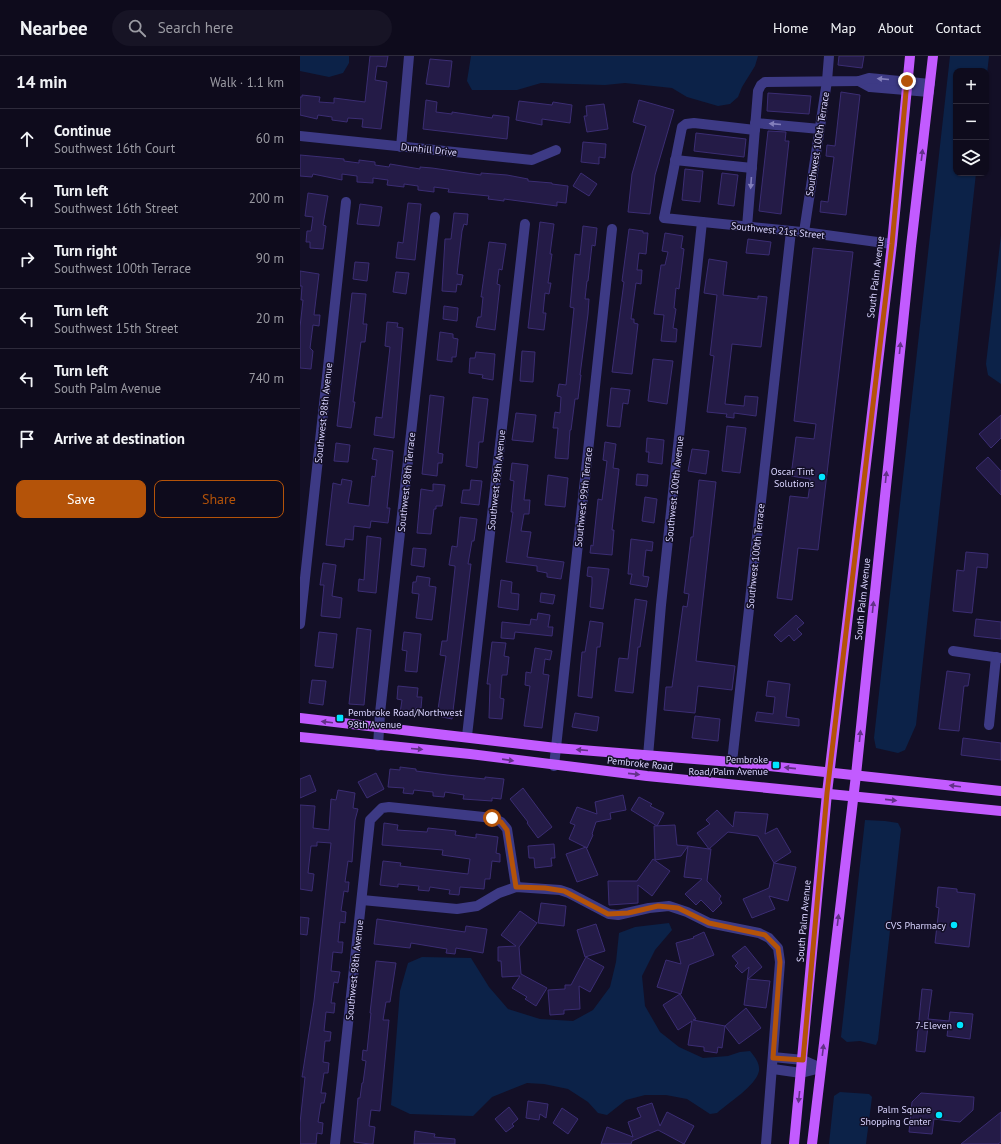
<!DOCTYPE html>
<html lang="en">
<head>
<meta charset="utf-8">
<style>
	:root { --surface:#0e0b1c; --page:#171425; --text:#f1f3f6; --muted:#9b9ba3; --line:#2e2b3b; --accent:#b45309 }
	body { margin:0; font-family:"PT Sans",sans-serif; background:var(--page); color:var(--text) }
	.controls { position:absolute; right:12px; top:12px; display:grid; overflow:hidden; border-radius:8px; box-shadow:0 1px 3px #0004 }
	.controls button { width:36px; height:36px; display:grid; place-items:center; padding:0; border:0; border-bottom:1px solid var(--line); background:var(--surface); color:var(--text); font:20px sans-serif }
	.stop { position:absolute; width:12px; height:12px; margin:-9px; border:3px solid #b45309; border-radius:50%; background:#fff }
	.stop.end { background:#b45309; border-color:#fff; box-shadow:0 1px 4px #0008 }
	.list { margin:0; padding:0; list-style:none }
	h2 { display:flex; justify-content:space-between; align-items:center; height:52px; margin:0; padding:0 16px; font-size:17px }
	h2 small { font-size:13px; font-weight:400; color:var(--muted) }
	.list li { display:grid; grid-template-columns:26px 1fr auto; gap:12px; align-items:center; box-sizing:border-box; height:60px; padding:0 16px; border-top:1px solid var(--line) }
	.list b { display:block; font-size:15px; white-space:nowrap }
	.list p { margin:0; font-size:13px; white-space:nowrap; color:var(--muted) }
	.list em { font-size:13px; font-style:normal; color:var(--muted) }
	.actions { display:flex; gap:8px; padding:12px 16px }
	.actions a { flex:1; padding:9px 0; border:1px solid var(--accent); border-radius:8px; text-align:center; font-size:14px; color:var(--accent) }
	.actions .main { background:var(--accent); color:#fff }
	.icon { flex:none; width:22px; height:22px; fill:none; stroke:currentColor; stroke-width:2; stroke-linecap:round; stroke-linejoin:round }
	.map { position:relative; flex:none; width:701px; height:1088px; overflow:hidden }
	header { display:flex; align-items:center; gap:24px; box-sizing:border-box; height:56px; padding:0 20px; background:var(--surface); border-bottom:1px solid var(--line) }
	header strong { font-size:19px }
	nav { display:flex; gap:22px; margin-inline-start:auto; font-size:14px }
	.search { width:280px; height:36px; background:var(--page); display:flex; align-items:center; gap:10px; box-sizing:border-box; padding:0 14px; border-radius:22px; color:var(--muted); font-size:15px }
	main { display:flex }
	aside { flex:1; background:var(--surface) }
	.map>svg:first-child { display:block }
	.water { fill:#0c2248 }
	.building { fill:#241b47; stroke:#3b2d73 }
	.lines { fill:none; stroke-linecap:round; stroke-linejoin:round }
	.minor { stroke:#3d3a85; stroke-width:10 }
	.major { stroke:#c25bff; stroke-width:10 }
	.oneway { fill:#837fbc }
	.oneway2 { fill:#623188 }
	.route { stroke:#b45309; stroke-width:5 }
	.poi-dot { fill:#00e5ff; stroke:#130f26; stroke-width:1.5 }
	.labels { text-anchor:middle; stroke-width:3; stroke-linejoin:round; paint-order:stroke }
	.street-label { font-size:10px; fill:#d9d4ff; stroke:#130f26 }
	.poi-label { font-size:10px; fill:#d9d4ff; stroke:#130f26; text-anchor:end }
</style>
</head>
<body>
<header>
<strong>Nearbee</strong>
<div class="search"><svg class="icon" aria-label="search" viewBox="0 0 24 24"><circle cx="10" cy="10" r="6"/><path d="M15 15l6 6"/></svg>Search here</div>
<nav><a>Home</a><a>Map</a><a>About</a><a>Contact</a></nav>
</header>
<main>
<aside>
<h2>14 min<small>Walk · 1.1 km</small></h2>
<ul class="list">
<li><svg class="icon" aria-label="ahead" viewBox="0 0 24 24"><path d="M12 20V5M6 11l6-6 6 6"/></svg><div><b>Continue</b><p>Southwest 16th Court</p></div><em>60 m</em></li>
<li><svg class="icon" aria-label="left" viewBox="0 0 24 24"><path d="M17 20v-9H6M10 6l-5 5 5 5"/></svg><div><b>Turn left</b><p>Southwest 16th Street</p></div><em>200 m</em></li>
<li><svg class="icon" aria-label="right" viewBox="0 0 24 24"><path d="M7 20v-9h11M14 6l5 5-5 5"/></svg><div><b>Turn right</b><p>Southwest 100th Terrace</p></div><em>90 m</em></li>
<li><svg class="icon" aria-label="left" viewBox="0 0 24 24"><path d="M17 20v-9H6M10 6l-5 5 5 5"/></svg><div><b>Turn left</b><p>Southwest 15th Street</p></div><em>20 m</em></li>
<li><svg class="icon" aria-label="left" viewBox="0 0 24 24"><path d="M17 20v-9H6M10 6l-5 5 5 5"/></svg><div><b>Turn left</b><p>South Palm Avenue</p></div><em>740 m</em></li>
<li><svg class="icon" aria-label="arrive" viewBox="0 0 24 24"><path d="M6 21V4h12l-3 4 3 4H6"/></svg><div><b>Arrive at destination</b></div></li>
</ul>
<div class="actions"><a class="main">Save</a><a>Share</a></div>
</aside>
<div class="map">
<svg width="701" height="1088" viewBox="0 0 701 1088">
	<rect width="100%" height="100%" fill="#130f26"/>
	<g class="water">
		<polygon points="0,0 49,0 49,7 43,17 29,21 0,15"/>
		<polygon points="171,0 458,0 455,10 442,31 438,41 430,48 418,50 387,41 372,32 325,27 305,29 241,27 217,34 172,34 167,25"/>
		<polygon points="650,0 689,0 686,27 686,15 656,15 656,117 676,117 616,669 605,694 598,697 576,692 574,682"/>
		<polygon points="701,179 701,328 688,319 686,308"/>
		<polygon points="565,764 585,765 598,767 601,773 578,984 576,989 560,985 547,986 541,981"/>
		<path d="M369 867 372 874 355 894 342 920 345 950 360 976 379 991 403 1002 428 1000 440 996 450 995C455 1001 460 1007 459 1015 456 1030 428 1047 417 1057L410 1058 387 1043 366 1039H345L326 1044 307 1059 298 1057 288 1046 268 1033 244 1028 227 1027 192 1041 173 1060 110 1058 91 1049 100 935 108 907 122 901 171 902 189 931 208 953 240 963 273 965 293 954 310 931 316 906 319 877 335 871Z"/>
		<polygon points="540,1036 569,1038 572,1041 566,1088 529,1088 534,1040"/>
	</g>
	<g class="building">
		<polygon points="70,0 88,0 86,11 77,10 75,24 87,26 81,73 62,71 63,63 48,62 47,66 32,64 32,61 18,59 17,63 0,59 0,41 2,41 2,39 20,41 19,46 34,47 34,42 65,46"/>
		<polygon points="539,0 564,0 562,12 538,9"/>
		<polygon points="130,3 152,5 149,31 126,28"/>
		<polygon points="541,36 560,39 546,159 520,156 521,145 528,146 534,101 526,100 527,89 535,90"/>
		<polygon points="468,37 511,40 509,58 467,55"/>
		<polygon points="126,44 137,46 136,56 152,58 152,56 192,62 193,59 209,61 207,83 123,73"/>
		<polygon points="339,44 374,54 355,119 350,158 328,156 332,118 346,70 333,66"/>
		<polygon points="219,45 252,49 253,46 272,49 270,67 242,63 242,69 216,64"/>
		<polygon points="304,48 308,73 287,76 284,60 287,60 286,50"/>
		<polygon points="468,75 486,76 485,85 489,85 481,158 459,155"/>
		<polygon points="396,77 446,83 444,101 394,95"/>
		<polygon points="283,86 306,88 305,102 299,101 299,108 281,106"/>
		<polygon points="0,99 44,103 44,105 59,107 59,104 75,106 75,109 89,111 90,108 120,113 120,111 132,112 181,119 181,117 207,119 228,123 228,125 252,127 252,128 268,130 266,147 257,146 257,150 204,143 204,145 188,143 189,140 148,136 149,133 134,131 134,136 118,134 118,130 104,128 104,131 87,129 88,124 73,122 73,127 57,126 57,120 42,118 42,124 13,118 12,121 0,120"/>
		<polygon points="385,113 403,115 400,146 382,144"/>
		<polygon points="281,117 297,128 289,140 273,130"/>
		<polygon points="422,117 438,119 434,150 418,148"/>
		<polygon points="8,137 28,140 23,169 26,170 23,193 10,192 10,186 6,186 7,175 11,175 13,161 5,160"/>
		<polygon points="108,147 121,148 115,204 96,202 98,186 103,187"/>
		<polygon points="60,148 82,151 79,170 57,168"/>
		<polygon points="154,157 168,158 167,169 164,168 162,175 157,218 163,219 161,229 157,228 156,236 142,235 145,183 151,183"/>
		<polygon points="240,166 254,168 250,198 252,198 248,227 251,227 249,238 245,237 243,257 246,257 244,274 228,272"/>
		<polygon points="283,170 297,172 295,190 292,189 288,225 287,225 285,243 289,243 288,258 280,319 281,319 278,343 275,343 271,374 270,374 268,403 255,402 258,372 253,372 255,356 260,357 261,341 257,340 259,328 266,329 274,252 270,251 273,218 275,198 280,199"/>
		<polygon points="329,173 343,175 343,177 348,177 346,198 339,197 337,214 342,214 341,228 336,227 331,263 334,263 334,267 338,268 332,318 312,316 324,226 322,225"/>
		<polygon points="365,177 383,180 381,192 384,193 379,233 376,232 374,252 376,253 373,272 377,273 376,286 361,285 364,259 354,258 361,209 365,209 368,196 362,195"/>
		<polygon points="448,183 471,186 469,199 446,197"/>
		<polygon points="189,186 206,188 202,214 199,213 197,228 200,229 195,274 176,271 178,261 181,261 183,241 181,241"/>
		<polygon points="513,192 553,196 518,494 498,492 492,544 477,542 490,440 508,442 510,428 510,423 491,420 496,381 514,383 516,368 494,365"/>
		<polygon points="409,203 427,206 423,239 458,243 458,240 467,241 461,291 432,288 425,348 444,350 445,340 458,341 456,360 434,357 434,362 426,361 427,358 407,356 414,300 410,299 417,239 404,237"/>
		<polygon points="55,206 69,207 67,225 53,223"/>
		<polygon points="0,215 19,218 14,259 20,259 19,270 13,269 10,292 13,295 11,313 0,312 0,271 3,244 1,244 2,230 0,230"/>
		<polygon points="96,216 109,217 106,238 93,236"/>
		<polygon points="52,237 66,238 63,268 67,268 65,286 61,286 53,346 55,346 51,372 37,370"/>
		<polygon points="144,250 158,252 157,265 143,263"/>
		<polygon points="87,266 98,267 97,271 103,272 94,382 74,379 76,361 82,362 90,291 85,290"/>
		<polygon points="140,276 153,278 153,282 158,283 156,301 152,301 152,306 137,304"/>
		<polygon points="222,295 235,296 233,326 220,325"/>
		<polygon points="176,296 195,298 193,324 182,322 183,319 169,317 170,302 175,302"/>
		<polygon points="353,303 373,305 367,348 348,345"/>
		<polygon points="311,332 330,334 328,348 323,347 320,371 307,370"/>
		<polygon points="130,339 144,341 138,397 143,398 142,407 138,407 137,420 122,418"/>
		<polygon points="173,341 188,343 183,386 179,386 177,412 166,410"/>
		<polygon points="216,357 236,359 233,386 212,384"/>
		<polygon points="701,359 701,382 691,392 679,378"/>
		<polygon points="427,370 446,372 440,417 422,415"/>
		<polygon points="347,382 364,384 362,408 348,406 349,396 346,396"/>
		<polygon points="305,386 316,388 313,412 319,413 312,474 314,474 312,499 290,497 291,489 293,490 298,443 302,444 307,405 303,404"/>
		<polygon points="36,387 50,389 48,406 34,405"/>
		<polygon points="74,392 93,395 87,452 90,452 88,467 71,465 70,472 54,470 53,484 45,483 44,491 26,489 33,427 41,429 42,423 52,425 48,447 69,450 72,420 75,421 77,404 72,403"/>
		<polygon points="392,393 409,395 406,418 388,415"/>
		<polygon points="688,401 701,415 701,439 676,412"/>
		<polygon points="212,407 228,409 224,444 230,444 229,458 224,458 221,475 231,476 227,501 264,506 261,523 247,521 247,517 237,515 237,510 206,506 213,456 211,456 214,425 210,424"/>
		<polygon points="337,418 348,419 347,430 336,429"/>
		<polygon points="248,419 268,422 265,451 245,449"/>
		<polygon points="171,424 182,425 179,449 161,447 163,434 170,434"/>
		<polygon points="399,424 416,426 396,605 435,610 432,634 398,630 395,657 364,654 366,631 372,631 383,550 387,551 389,538 384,537 391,481 393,481"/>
		<polygon points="133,428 145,429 142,450 136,450 136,453 134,453 131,478 117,477 121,433 133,435"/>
		<polygon points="345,441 357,443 354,467 342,465"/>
		<polygon points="160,461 177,463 174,485 172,485 168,508 171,508 152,663 137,660 146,600 140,599 142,585 147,585 155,512 155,510 149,509 152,490 157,491"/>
		<polygon points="67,480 81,482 76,537 58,535 59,523 64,524"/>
		<polygon points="331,483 353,486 352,495 346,494 343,520 349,521 347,531 330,528 332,518 328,518"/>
		<polygon points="113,492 126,493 124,511 111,509"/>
		<polygon points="666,496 688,498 687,512 677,511 672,557 653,555 657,514 664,515"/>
		<polygon points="23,507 36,509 32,540 42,542 40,562 21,560 24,529 20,529"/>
		<polygon points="288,511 309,513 303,553 290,551 292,528 292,521 287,520"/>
		<polygon points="117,520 130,522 129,530 136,531 132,564 116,562 119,538 112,537 113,526 116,526"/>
		<polygon points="201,524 212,526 211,537 219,538 218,554 198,551"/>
		<polygon points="241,537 255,539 253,548 240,546"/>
		<polygon points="335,543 347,545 340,591 338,591 333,637 315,635 319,602 328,603"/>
		<polygon points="238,557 250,559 248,571 253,571 252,580 215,576 214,583 201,582 202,566 230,569 231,563 237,564"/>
		<polygon points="496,559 504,567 497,573 502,578 494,585 489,579 481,586 474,579"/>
		<polygon points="676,563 701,566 701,583 674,580"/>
		<polygon points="290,565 303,567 300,591 297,591 292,642 278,640 282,596 285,596"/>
		<polygon points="57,572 71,574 64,649 49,648"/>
		<polygon points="19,576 37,578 33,612 15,610"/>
		<polygon points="104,576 121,578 117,616 105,615 107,595 102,594"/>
		<polygon points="192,586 206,587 204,600 209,601 207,619 202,619 200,642 204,643 202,663 189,662 190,628 187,628"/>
		<polygon points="235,592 252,595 250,604 245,603 243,618 249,619 242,672 224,670 230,630 225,629 226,616 231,617"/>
		<polygon points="647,615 670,618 668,630 664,630 659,675 639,673"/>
		<polygon points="12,624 26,625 23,649 9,647"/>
		<polygon points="468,625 490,628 486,661 499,663 499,670 455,665 457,656 473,658 475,641 466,640"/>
		<polygon points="98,630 118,632 117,641 122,641 121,652 116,652 116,658 100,657 102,644 97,643"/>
		<polygon points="275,657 299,661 297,675 272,671"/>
		<polygon points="395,660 420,663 418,685 392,682"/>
		<polygon points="663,682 701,687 701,704 661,699"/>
		<polygon points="100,711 116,713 116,715 147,719 185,723 185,721 204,723 201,743 192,742 192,745 163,743 164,739 145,736 144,741 133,740 133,736 114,734 113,738 103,737 104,732 88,731 90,713 100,714"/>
		<polygon points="76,717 84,733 67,742 58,726"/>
		<polygon points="10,719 16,735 0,742 0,723"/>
		<polygon points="223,732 252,771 238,782 227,767 228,766 210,743"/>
		<polygon points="38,734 55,737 53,752 58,753 55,764 52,806 48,805 45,826 49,826 48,836 44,835 41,855 46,856 45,867 40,866 38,886 43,886 42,897 33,896 31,915 40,916 38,927 34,926 31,947 35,947 34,957 26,956 24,975 31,976 30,985 25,985 23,1006 29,1007 28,1017 24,1017 21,1037 26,1037 24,1047 21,1047 18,1066 23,1067 22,1078 17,1077 16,1088 0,1088 0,1067 5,1021 2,1021 14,945 31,787 17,786 17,790 11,790 8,817 14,818 12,835 0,833 0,749 15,750 13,772 29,774 31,743 36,744"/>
		<polygon points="323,739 326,754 310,757 311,763 296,766 292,778 293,779 287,792 269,783 275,769 270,767 277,751 297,758 295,746"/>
		<polygon points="339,741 352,748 350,750 364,757 357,770 331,754"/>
		<polygon points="417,754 433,771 435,756 468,758 465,778 477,772 491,796 474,807 458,780 428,776 409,793 411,793 407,825 421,840 419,843 422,847 413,856 401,844 396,849 385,838 402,823 384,821 388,790 409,793 397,777 410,768 406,764"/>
		<polygon points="84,767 98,769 97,774 127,776 128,772 156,775 155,779 176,782 176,778 198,781 196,797 200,798 200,806 192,805 190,823 185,823 184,833 160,831 159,839 149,838 150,834 130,831 129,835 118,834 119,830 98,828 98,831 80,829 83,805 101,807 100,810 168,818 170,803 142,799 143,794 82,789"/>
		<polygon points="375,769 377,789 388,790 381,800 355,804 354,770"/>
		<polygon points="254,788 255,802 251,802 252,810 235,812 234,802 229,802 228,790"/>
		<polygon points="286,791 298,819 277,826 266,798"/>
		<polygon points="353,803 370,815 352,840 338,829 338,847 309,849 308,825 337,825"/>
		<polygon points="474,807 496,811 488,845 469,840 475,853 452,862 443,843 469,832"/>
		<polygon points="638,831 657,833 657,836 675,838 669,891 635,887 639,852 636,851"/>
		<polygon points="241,847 266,850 264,870 238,867"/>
		<polygon points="220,855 237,867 219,891 221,918 247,932 236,950 225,943 227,941 212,932 220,920 202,921 201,905 198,905 198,891 216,890 201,879"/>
		<polygon points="0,861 9,862 7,879 0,878"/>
		<polygon points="77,863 165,876 166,870 187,873 183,897 156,892 155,898 146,897 147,893 111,887 110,892 74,888"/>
		<polygon points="296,868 305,895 285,901 277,874"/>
		<polygon points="404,876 414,899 389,909 381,938 357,931 366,904 381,908 376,887 394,882 393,881"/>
		<polygon points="445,890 462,911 448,923 470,925 466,952 444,949 449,911 442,917 435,910 438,907 432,900"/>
		<polygon points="286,901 304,911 290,936 279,930 280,953 264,954 264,958 250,959 248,934 265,933 265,929 271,929"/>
		<polygon points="76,905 96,907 90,946 86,946 83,964 89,964 80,1055 71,1054 69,1070 75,1071 73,1088 70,1088 54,1086 58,1042 60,1042 62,1027 63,1027 66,1005 62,1004 63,994 67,995 71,957 70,957"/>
		<polygon points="622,933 632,934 628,963 649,965 650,956 673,958 670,983 647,980 648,972 628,970 625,996 616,995"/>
		<polygon points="380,938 396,963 393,964 425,970 446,952 461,972 439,988 425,970 422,992 418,991 417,997 404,995 404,991 388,989 392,965 378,974 363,949"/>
		<polygon points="621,1037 674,1041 673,1054 660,1066 634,1063 632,1078 609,1076 612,1046"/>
		<polygon points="228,1045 248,1048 246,1062 240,1058 239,1064 226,1062"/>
		<polygon points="352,1047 360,1070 367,1056 394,1070 384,1088 358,1074 332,1085 331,1088 301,1088 307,1071 333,1081 328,1066 341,1061 337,1052"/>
		<polygon points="209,1051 218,1063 212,1068 214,1070 206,1076 195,1063"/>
		<polygon points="262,1052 278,1063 268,1078 253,1067"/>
		<polygon points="701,1056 701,1086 698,1088 661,1088"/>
		<polygon points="115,1075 135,1078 134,1081 155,1083 155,1088 114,1088"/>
	</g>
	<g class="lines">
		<g class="minor">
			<polyline points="559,25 570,31 629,36"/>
			<polyline points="455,67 520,73"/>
			<polyline points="455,74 394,67 386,68 382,71 364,162 511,177 592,188"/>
			<polyline points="0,80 232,104 256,94"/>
			<polyline points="101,91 109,0"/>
			<polyline points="375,104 452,112"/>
			<polyline points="447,171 458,35 461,29 465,26 559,25 569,22 630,28"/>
			<polyline points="504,176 527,25 529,0"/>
			<polyline points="0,568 46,146"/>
			<polyline points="653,595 701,602"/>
			<polyline points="689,669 696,601"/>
			<polyline points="167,680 225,168"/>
			<polyline points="78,690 80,657 135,161"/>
			<polyline points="348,700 361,549 402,166"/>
			<polyline points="432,706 491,175"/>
			<polyline points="254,710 312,173"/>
			<polyline points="62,844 157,853 177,850 199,837 216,831 260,834 269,837 309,858 318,859 349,852 369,850 387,856 409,867 459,877 469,882 478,892 480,906 466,1088"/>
			<polyline points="473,1001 503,1004 521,1012"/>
			<polyline points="473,1013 501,1017 521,1012"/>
			<polyline points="35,1088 70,764 82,752 89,751 193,762 201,766 207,773 216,831"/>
		</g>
		<g class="major">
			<polyline points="0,662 256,692 432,706 701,735"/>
			<polyline points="0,681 170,698 347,720 701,755"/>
			<polyline points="494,1088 527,737 592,188 610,0"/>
			<polyline points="512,1088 556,719 611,190 633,0"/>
		</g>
	</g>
	<defs><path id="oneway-solid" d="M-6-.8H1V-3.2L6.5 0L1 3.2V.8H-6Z"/></defs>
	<g class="oneway">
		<use href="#oneway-solid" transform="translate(583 23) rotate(-175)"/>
		<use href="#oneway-solid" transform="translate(475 68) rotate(-175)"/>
		<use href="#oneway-solid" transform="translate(451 127) rotate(94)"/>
	</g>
	<g class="oneway2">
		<use href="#oneway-solid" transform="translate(622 99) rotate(-83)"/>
		<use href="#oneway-solid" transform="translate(600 292) rotate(-84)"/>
		<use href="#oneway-solid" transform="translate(586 421) rotate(-84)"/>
		<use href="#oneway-solid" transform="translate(573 551) rotate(-84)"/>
		<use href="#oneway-solid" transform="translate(27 666) rotate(-173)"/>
		<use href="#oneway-solid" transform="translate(560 680) rotate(-84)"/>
		<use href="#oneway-solid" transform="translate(117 693) rotate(5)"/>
		<use href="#oneway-solid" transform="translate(282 694) rotate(-175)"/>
		<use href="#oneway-solid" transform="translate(208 704) rotate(8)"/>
		<use href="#oneway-solid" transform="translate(490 712) rotate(-174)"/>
		<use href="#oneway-solid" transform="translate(334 718) rotate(6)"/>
		<use href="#oneway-solid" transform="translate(655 730) rotate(-173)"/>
		<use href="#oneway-solid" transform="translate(591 744) rotate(6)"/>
		<use href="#oneway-solid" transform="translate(538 864) rotate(-83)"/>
		<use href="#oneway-solid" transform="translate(523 994) rotate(-83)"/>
		<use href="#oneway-solid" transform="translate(499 1041) rotate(96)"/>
	</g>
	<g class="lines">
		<polyline class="route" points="192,762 201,766 207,774 216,831 245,832 264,835 308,858 328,857 358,850 378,852 409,867 465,879 478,892 480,906 473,1002 503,1004 527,737 592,188 607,25"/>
	</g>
	<g class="poi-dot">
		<circle cx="522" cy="421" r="4"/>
		<rect x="36" y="658" width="8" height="8" rx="2"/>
		<rect x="472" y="705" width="8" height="8" rx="2"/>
		<circle cx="654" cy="869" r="4"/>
		<circle cx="660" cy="969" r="4"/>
		<circle cx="639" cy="1059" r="4"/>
	</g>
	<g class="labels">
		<g class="street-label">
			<text transform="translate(517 88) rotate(-81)" y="4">Southwest 100th Terrace</text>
			<text transform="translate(129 93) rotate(6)" y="4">Dunhill Drive</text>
			<text transform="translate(478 174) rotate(6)" y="4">Southwest 21st Street</text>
			<text transform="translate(575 221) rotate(-83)" y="4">South Palm Avenue</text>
			<text transform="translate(23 357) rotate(-84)" y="4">Southwest 98th Avenue</text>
			<text transform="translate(196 424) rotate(-84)" y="4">Southwest 99th Avenue</text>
			<text transform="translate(106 426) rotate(-84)" y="4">Southwest 98th Terrace</text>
			<text transform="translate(374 433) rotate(-84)" y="4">Southwest 100th Avenue</text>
			<text transform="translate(283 441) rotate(-84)" y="4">Southwest 99th Terrace</text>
			<text transform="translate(455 500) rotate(-84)" y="4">Southwest 100th Terrace</text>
			<text transform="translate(562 543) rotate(-84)" y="4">South Palm Avenue</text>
			<text transform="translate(340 707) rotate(6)" y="4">Pembroke Road</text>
			<text transform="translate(503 865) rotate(-85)" y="4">South Palm Avenue</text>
			<text transform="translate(54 914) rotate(-84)" y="4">Southwest 98th Avenue</text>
		</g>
		<g class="poi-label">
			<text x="514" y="419">Oscar Tint<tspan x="514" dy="12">Solutions</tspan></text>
			<text x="48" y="660" text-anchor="start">Pembroke Road/Northwest<tspan x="48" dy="12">98th Avenue</tspan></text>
			<text x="468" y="707">Pembroke<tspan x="468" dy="12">Road/Palm Avenue</tspan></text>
			<text x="646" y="873">CVS Pharmacy</text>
			<text x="652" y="973">7-Eleven</text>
			<text x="631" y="1057">Palm Square<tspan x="631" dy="12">Shopping Center</tspan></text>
		</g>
	</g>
</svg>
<div class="controls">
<button>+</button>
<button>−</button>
<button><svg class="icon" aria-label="layers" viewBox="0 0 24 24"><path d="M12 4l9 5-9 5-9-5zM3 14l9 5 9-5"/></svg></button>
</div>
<div class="stop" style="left:192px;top:762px"></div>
<div class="stop end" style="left:607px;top:25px"></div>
</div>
</main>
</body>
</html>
